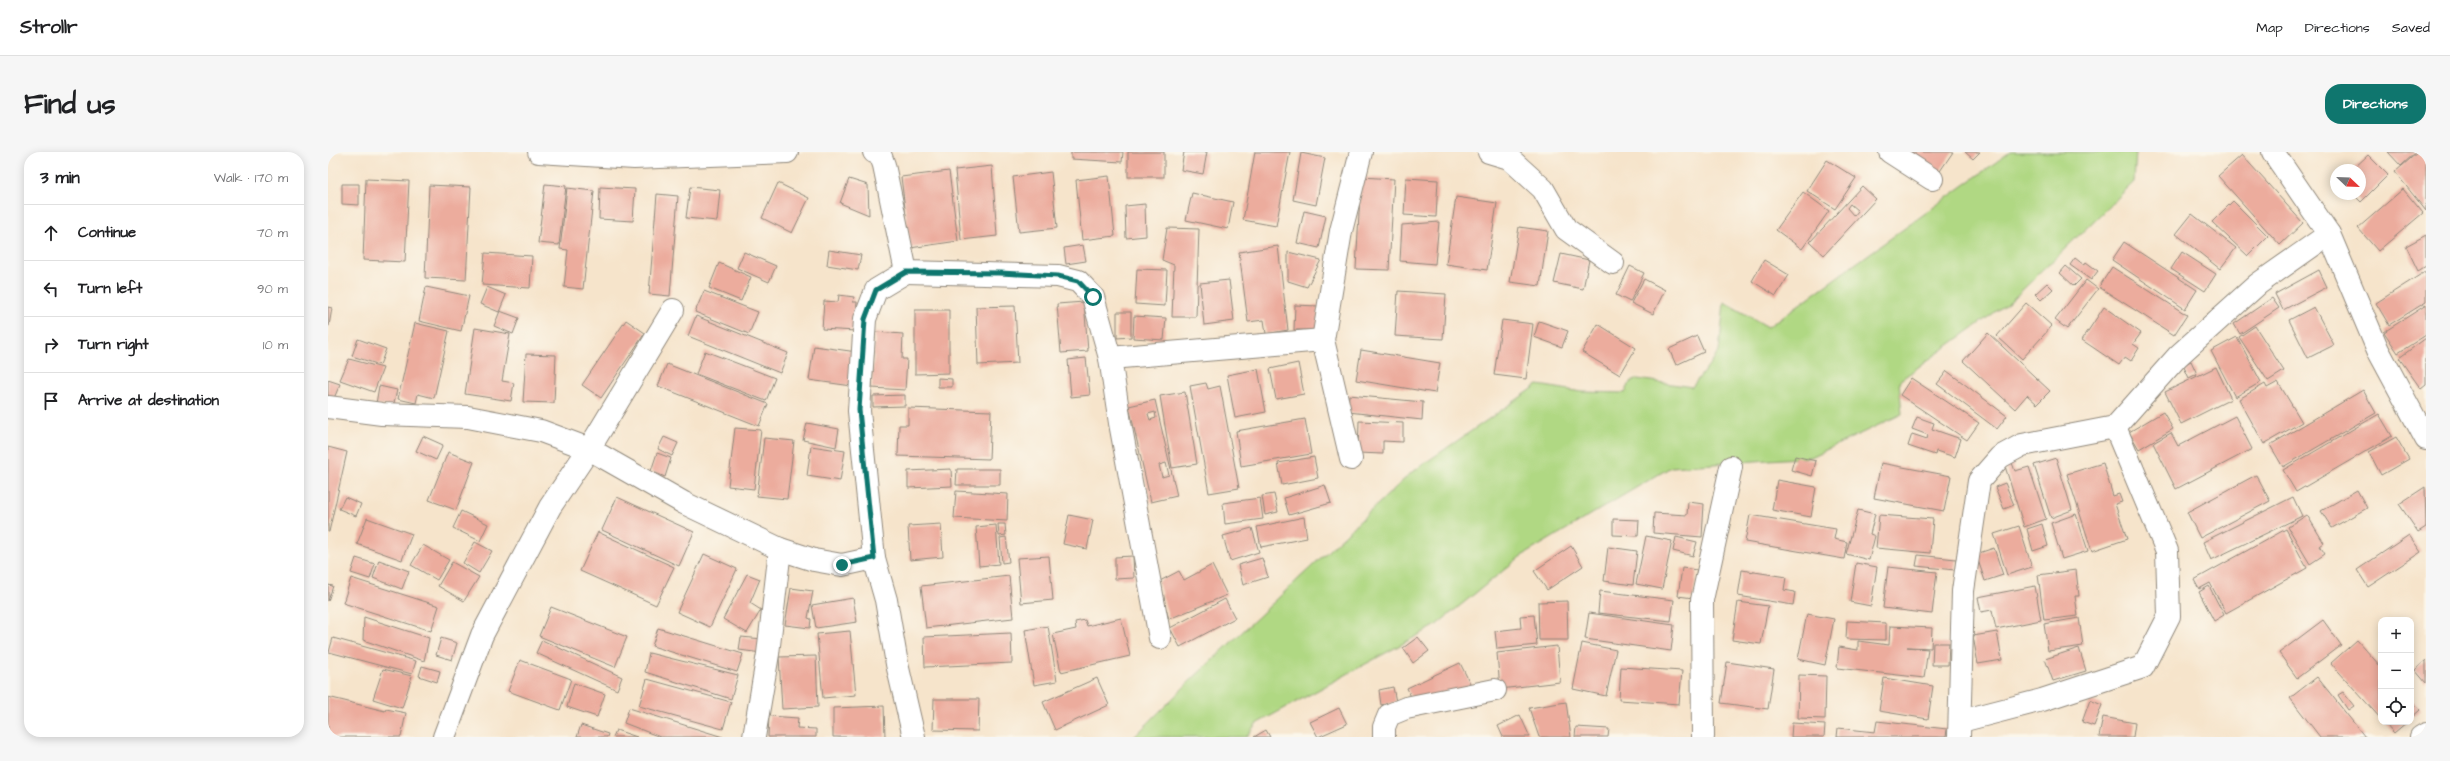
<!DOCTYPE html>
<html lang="en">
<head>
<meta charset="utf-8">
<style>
	:root { --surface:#fff; --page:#f6f6f6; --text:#202124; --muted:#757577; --line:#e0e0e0; --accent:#0f766e }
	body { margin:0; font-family:"Architects Daughter",sans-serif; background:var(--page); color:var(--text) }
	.controls { position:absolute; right:12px; bottom:12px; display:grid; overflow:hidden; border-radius:8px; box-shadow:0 2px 10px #0003 }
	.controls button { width:36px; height:36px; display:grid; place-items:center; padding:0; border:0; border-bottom:1px solid var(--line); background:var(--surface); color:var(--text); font:20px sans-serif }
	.compass { position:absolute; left:2002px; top:12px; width:36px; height:36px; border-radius:50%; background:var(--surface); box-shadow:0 2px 10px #0003; rotate:113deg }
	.stop { position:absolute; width:12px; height:12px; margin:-9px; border:3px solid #0f766e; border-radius:50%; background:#fff }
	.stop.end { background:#0f766e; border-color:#fff; box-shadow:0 1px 4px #0008 }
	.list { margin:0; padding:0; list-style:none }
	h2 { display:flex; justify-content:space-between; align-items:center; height:52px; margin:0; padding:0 16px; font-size:17px }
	h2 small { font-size:13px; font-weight:400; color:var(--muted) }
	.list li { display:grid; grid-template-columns:26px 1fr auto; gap:12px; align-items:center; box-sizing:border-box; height:56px; padding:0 16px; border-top:1px solid var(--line) }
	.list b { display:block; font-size:15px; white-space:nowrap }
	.list em { font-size:13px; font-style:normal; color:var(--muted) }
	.icon { flex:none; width:22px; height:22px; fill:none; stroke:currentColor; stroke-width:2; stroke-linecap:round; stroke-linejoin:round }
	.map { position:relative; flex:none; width:2098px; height:585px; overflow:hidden; border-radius:16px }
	header { display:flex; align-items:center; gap:24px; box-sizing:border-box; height:56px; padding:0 20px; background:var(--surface); border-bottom:1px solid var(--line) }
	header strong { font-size:19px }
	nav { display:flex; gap:22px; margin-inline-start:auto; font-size:14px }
	.intro { display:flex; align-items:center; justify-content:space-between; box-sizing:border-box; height:96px; padding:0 24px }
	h1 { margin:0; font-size:28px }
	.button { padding:10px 18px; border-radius:16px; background:var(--accent); color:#fff; font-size:14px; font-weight:700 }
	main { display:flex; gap:24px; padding:0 24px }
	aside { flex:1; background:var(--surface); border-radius:16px; box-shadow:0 2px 10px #0003 }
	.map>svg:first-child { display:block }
	.green { fill:#b0d883; stroke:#6e8257 }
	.building { fill:#ecac9d; fill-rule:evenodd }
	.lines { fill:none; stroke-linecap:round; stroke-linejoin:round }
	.minor-casing { stroke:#90887b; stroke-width:24 }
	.minor { stroke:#fff; stroke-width:22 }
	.route { stroke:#0f766e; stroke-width:5 }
</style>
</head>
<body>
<header>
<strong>Strollr</strong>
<nav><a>Map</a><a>Directions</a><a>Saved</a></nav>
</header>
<div class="intro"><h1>Find us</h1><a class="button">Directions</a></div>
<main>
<aside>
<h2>3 min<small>Walk · 170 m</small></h2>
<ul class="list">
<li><svg class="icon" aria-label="ahead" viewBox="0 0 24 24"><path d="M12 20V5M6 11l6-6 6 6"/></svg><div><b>Continue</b></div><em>70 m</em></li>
<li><svg class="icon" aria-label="left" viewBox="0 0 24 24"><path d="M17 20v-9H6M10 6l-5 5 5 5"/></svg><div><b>Turn left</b></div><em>90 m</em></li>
<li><svg class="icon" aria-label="right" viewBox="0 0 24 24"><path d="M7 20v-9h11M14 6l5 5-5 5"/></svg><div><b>Turn right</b></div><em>10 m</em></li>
<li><svg class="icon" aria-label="arrive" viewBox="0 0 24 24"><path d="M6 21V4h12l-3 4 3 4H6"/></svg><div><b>Arrive at destination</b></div></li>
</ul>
</aside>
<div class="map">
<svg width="2098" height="585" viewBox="0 0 2098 585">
	<rect width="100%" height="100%" fill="#fbf7ec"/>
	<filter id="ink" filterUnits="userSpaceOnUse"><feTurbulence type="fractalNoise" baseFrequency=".025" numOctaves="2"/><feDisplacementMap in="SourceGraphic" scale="8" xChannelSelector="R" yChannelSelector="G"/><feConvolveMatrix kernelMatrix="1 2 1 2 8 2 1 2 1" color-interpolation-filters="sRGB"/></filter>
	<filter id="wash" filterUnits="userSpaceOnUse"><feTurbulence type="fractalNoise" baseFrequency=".012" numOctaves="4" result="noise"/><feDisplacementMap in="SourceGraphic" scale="16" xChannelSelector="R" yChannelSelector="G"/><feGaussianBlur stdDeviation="0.9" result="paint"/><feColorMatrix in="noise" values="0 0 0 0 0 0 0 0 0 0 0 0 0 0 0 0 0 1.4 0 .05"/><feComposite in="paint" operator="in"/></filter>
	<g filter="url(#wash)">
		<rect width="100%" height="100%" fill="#f6e4cb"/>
		<polygon class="green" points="1682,0 1808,0 1806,30 1684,148 1571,229 1574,262 1483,305 1343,315 1192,405 1107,474 928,572 918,585 806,585 861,530 1084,320 1210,233 1254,240 1297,241 1302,231 1309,227 1364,235 1391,200 1396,150 1440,175"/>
		<g id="blocks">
			<g class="building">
				<polygon points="743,0 795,0 794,10 743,7"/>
				<rect x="800" y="0" width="36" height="25"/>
				<polygon points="856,0 879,0 875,22 853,18"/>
				<polygon points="927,0 962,0 948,74 915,68"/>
				<polygon points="1570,0 1625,0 1608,25"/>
				<polygon points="1637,0 1652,0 1645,7"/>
				<polygon points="2060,0 2088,0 2073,14"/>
				<polygon points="2090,0 2095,0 2098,4 2098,59 2067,20"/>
				<polygon points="973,1 997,6 988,53 965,48"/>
				<polygon points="1914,3 1975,71 1952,93 1890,24"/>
				<polygon points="2040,3 2060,23 2033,50 2025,42 2032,42 2032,18 2024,18"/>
				<polygon points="1499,8 1528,26 1507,57 1479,39"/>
				<polygon points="664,14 669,84 633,88 627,18"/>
				<polygon points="621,19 630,89 582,96 573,25"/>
				<polygon points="723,20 729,76 691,80 685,25"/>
				<polygon points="781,24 787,84 754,88 748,28"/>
				<polygon points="1033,25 1066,27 1061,118 1028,117"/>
				<polygon points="1078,26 1110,28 1108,65 1076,63"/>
				<polygon points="38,27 81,29 77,110 35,108"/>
				<polygon points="521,27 540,33 541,63 512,51"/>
				<polygon points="450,31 481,46 464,81 434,66"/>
				<polygon points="14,32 31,32 31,53 14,52"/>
				<polygon points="217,32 238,34 231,93 210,91"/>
				<polygon points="101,33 143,35 138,128 97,126"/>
				<path d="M1534 34 1548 47 1496 103 1482 90ZM1522 52 1530 59 1526 64 1519 56Z"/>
				<polygon points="272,35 307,37 305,69 271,67"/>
				<polygon points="362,35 392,38 389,69 358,66"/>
				<polygon points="239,36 266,39 255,137 236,135 240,98 232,97"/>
				<polygon points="2075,37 2095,61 2050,99 2030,76"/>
				<polygon points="1475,40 1501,59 1474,97 1448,78"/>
				<polygon points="864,41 905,50 900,77 858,68"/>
				<polygon points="329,42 350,44 342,144 321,142"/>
				<polygon points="1128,45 1169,51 1159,118 1118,112"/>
				<polygon points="1905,49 1940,84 1920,104 1884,70"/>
				<polygon points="817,52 818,84 798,86 797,54"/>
				<polygon points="976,59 998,64 991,96 969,91"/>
				<polygon points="1864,62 1908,96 1892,117 1848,82"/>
				<polygon points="1111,70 1107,112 1072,109 1074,73"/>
				<polygon points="1191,75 1220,79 1212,134 1182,130"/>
				<polygon points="839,76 871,77 868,165 844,165 846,113 834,108"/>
				<polygon points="2098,83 2098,114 2090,119 2078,94"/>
				<polygon points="1796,90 1869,138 1857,157 1784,108"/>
				<polygon points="755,93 758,109 738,112 736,96"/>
				<polygon points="950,94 960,178 938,182 936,168 920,170 911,100"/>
				<polygon points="501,98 533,103 530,118 499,113"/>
				<polygon points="416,100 448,114 441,130 409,116"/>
				<polygon points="960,100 993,108 979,135 960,129"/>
				<polygon points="1854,100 1888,122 1877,139 1843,117"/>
				<polygon points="157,101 204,104 202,136 154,133"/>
				<polygon points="1233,102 1261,108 1255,137 1226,131"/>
				<polygon points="1747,106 1756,113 1758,110 1770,119 1763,128 1742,113"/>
				<polygon points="1436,108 1461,123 1448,144 1424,129"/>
				<polygon points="391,111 423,125 413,149 381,136"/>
				<polygon points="1302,114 1316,121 1302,150 1288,143"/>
				<polygon points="1738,114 1753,127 1746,134 1732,121"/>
				<polygon points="1784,115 1859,163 1846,183 1771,135"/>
				<polygon points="809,117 839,118 837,154 807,152"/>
				<polygon points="1991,118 1999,135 1955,158 1947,142"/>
				<polygon points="2098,119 2098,150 2061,173 2048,151"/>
				<polygon points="1316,127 1337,138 1325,162 1303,151"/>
				<polygon points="901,128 906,169 876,173 872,131"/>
				<polygon points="1758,128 1770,137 1739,177 1727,168"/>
				<polygon points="1719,131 1725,137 1713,148 1707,142"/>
				<polygon points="98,135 141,144 133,179 91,169"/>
				<polygon points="159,135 178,143 171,160 152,152"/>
				<polygon points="376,139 430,160 421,182 367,160"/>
				<polygon points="1070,139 1118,142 1115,187 1067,184"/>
				<polygon points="511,143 526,145 525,150 529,150 527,179 494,177 496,149 510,150"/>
				<polygon points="1944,146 1951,156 1912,182 1906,172"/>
				<polygon points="756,150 760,199 733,201 729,152"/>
				<polygon points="1698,151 1724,174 1694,207 1669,184"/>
				<polygon points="967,153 990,154 990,178 966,178"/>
				<polygon points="2098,153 2098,183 2070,201 2056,180"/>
				<polygon points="687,154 690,211 650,213 648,155"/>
				<polygon points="0,155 4,156 1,174 0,174"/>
				<polygon points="1776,155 1813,181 1805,192 1811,196 1803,209 1797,205 1791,213 1754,188"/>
				<polygon points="1986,155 2006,193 1980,206 1961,168"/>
				<polygon points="587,158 621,158 621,221 587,222"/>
				<polygon points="172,159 191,166 185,182 166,174"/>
				<polygon points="789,160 803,160 803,185 789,186"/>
				<polygon points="368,164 460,201 452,221 360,184"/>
				<polygon points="806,164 838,166 836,188 805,186"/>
				<polygon points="298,168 317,181 273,246 254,233"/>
				<polygon points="1174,168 1205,172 1198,227 1166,223"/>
				<polygon points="1211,169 1240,179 1234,195 1206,185"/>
				<polygon points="87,171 121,179 106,246 90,242 88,251 70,247"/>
				<polygon points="1270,172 1308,196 1292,223 1254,200"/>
				<polygon points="1927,174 1956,219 1940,229 1911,185"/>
				<polygon points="147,176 182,182 174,229 186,231 183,249 137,242"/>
				<polygon points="547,180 575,182 574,207 579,207 577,238 544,236"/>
				<polygon points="1660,181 1722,239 1709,252 1699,243 1687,257 1635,209"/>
				<polygon points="1369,184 1376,200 1348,213 1341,197"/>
				<polygon points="1909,185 1933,230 1907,245 1883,199"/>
				<polygon points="2098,186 2098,233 2093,237 2071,206"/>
				<polygon points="30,187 58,197 52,213 24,204"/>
				<polygon points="486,194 529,200 524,234 481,228"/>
				<polygon points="1033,198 1112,211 1107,241 1028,228"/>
				<polygon points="377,199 447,226 438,249 368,222"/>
				<polygon points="198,202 228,203 226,251 195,250"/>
				<polygon points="758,206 762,243 743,245 740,208"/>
				<polygon points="21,207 55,216 46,240 12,228"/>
				<polygon points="1863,209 1869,222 1861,226 1855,213"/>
				<polygon points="970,211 976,242 948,247 942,217"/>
				<polygon points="339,212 440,252 431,274 330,234"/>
				<polygon points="1888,215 1903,247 1853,272 1837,240"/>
				<polygon points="930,217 938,260 907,266 899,223"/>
				<polygon points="1619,219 1679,264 1669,277 1609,232"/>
				<polygon points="610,226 624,227 624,235 610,235"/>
				<polygon points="1583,226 1651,271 1639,288 1572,243"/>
				<polygon points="0,228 12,232 4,251 0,249"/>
				<polygon points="1950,230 1974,270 1936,292 1911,247 1937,232 1939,236"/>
				<polygon points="878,231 880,237 892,234 911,336 881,341 862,234"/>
				<polygon points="51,234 69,238 65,255 48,252"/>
				<polygon points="2035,238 2048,261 1955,315 1942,293"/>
				<polygon points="857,240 869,312 844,316 832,244"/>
				<polygon points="577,243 577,254 545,255 545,244"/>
				<polygon points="1021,243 1095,250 1094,268 1020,260"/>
				<path d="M827 248 849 344 823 350 801 254ZM827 260 828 266 822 268 820 262ZM838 311 841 323 834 325 831 313Z"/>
				<polygon points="580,256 663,259 661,307 570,304 571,273 580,273"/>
				<polygon points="1835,260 1845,277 1811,297 1801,280"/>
				<polygon points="2051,262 2064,284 1968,340 1955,318"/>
				<polygon points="1907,264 1924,297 1848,337 1825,291 1843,281 1850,294"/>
				<polygon points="1589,265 1606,271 1604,277 1633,287 1627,305 1608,299 1607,303 1580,294 1584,282 1599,287 1600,283 1584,277"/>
				<polygon points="977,267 983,302 913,314 908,279"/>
				<polygon points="1031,269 1075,271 1075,290 1055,289 1055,302 1030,301"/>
				<polygon points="479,271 511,277 508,295 475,288"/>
				<polygon points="407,276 433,278 426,337 400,334"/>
				<polygon points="95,284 115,293 108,308 88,299"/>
				<polygon points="336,285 350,291 344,304 330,297"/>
				<polygon points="2068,285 2081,307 2053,323 2041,300"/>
				<polygon points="436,286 466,289 459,347 429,344"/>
				<polygon points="483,294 517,299 512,329 479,324"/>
				<polygon points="0,295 19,300 1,380 0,380"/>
				<polygon points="120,300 146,310 128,358 101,348"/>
				<polygon points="329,301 343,306 337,325 323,319"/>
				<polygon points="1467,304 1488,309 1484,324 1463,318"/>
				<polygon points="986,305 990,326 954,333 950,311"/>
				<polygon points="1728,306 1744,358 1723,366 1706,313"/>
				<polygon points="1683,308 1687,319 1701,315 1718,367 1696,375 1676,311"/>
				<polygon points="1553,311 1623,324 1616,359 1546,346"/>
				<polygon points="1775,311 1785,344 1791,342 1794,350 1787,352 1799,387 1764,399 1739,322"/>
				<polygon points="623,317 624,334 580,336 580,319"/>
				<polygon points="629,317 672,317 672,333 628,333"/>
				<polygon points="1928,323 1942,349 1872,386 1859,360"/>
				<polygon points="1449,328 1488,335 1483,365 1444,358"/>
				<polygon points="1677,331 1686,353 1676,357 1667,335"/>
				<polygon points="997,333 1003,351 961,363 956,346"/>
				<polygon points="2097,335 2098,375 2090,380 2071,352"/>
				<polygon points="2029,338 2039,356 2004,376 1993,359"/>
				<polygon points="628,339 680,342 679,369 626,366"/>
				<polygon points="946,342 950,360 937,363 934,344"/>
				<polygon points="17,345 33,352 28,364 11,357"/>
				<polygon points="289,345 366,380 351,414 274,378"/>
				<polygon points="1965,345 1974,364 1883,408 1875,390"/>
				<polygon points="932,346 935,367 897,372 895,351"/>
				<polygon points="1360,350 1376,352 1374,385 1325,381 1326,361 1359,363"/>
				<polygon points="1530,358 1547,362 1542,382 1547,384 1541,408 1518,402"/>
				<polygon points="133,359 160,372 152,389 125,376"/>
				<polygon points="1748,362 1760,399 1734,407 1723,371"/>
				<polygon points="741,363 765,368 759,397 735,392"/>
				<polygon points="1422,363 1508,377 1506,387 1519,390 1516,407 1417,390"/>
				<polygon points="1551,363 1605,367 1602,401 1548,396"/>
				<polygon points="1979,363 1996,391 1992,394 1997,402 1982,412 1960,375"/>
				<polygon points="976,365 979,386 933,395 929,375"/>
				<polygon points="39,366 84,382 74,408 29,392"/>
				<polygon points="1285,367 1311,368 1310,384 1285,383"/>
				<polygon points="613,372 615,405 582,408 580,374"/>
				<polygon points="670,372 677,372 678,383 671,384"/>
				<polygon points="1714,372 1720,394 1705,399 1699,377"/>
				<polygon points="668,373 671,412 651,414 648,375"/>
				<polygon points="1691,374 1704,415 1679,423 1666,382"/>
				<polygon points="924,376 931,400 902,409 895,384"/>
				<polygon points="1958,377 1979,416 1898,461 1882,431 1871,437 1866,428"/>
				<polygon points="270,380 346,415 328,453 252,419"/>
				<polygon points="2081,383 2093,400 2040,435 2029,418"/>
				<polygon points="1318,384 1344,389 1334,437 1308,432"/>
				<polygon points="678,385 681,410 674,411 672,386"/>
				<polygon points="1348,385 1369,390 1365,404 1345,399"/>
				<polygon points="147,390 164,399 151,421 135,411"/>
				<polygon points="95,393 121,408 109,428 83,413"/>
				<polygon points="1243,394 1255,414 1219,438 1206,419"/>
				<polygon points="1280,395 1309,399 1305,433 1276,429"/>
				<polygon points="1666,396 1675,423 1657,429 1648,402"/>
				<polygon points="376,402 409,417 382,475 349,460"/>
				<polygon points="1590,403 1628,407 1627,418 1588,414"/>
				<polygon points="721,404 725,448 693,451 689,406"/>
				<polygon points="805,404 806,426 787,427 787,405"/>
				<polygon points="28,406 47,412 42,427 23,421"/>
				<polygon points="934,406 940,425 915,433 910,413"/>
				<polygon points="51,408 81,419 74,437 45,426"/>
				<polygon points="124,410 151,425 136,449 110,434"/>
				<polygon points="1528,411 1549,415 1543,454 1522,450"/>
				<polygon points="884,413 899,443 841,467 830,430 851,419 856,428"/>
				<polygon points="1560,415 1609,420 1604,462 1555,456"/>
				<polygon points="1354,416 1369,418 1365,446 1350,444"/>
				<polygon points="1414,418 1458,425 1456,438 1467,440 1465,453 1410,444"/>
				<polygon points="1748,418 1751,444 1747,444 1750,464 1716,468 1710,423"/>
				<polygon points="419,422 432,427 422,451 433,458 419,481 395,467"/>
				<polygon points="681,424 685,466 598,476 593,434"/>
				<polygon points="23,426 111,454 103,479 15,451"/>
				<polygon points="0,433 5,434 0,449"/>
				<polygon points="1707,434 1713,468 1668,477 1664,458 1653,460 1650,445"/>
				<polygon points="1881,434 1896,463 1886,469 1871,440"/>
				<polygon points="463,436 485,439 480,466 483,467 482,476 457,473"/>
				<polygon points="1272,439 1346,448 1343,469 1270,461"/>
				<polygon points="525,446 529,470 488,476 484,453"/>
				<polygon points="897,447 907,466 852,495 842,476"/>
				<polygon points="1239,449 1240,488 1211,488 1210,450"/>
				<polygon points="1410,450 1440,454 1433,492 1404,488"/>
				<polygon points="223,455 299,485 287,515 211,484"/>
				<polygon points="1261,461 1346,473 1343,499 1257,487"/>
				<polygon points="1479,462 1506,467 1497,513 1470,507"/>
				<polygon points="1206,463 1209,493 1169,497 1167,479 1193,476 1192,464"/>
				<polygon points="36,465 101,486 96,509 35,488"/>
				<polygon points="793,466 802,504 733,520 725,482 748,477 747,470 757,468 759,474"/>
				<polygon points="1751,466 1755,494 1720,499 1716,472"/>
				<polygon points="1995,468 2013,493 1969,526 1951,501"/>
				<polygon points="1519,469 1558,471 1558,488 1518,487"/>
				<polygon points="720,474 729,529 706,533 697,478"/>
				<polygon points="1562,474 1604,476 1603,496 1579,495 1600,497 1596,526 1509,516 1511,495 1530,498 1530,489 1561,493"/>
				<polygon points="330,476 415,502 409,520 324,494"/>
				<polygon points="522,479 528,543 495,546 489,482"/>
				<polygon points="1669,480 1674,508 1650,512 1645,484"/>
				<polygon points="683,481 684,511 597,515 596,485"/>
				<polygon points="413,485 435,487 434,501 411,498"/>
				<polygon points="1090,485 1101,499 1085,511 1075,496"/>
				<polygon points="5,486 88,509 84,522 1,500"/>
				<polygon points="113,486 129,491 124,508 108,503"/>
				<polygon points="214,488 294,525 289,538 208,501"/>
				<polygon points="2029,488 2053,515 2053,567 2003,511"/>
				<polygon points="1254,491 1288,498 1278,544 1245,537"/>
				<polygon points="1605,491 1621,491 1620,513 1604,513"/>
				<polygon points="1229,494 1232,530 1172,537 1169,501"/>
				<polygon points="1751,496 1758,519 1725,529 1717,507"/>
				<polygon points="321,501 410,523 403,547 317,520"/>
				<polygon points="488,504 490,555 454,557 451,505"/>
				<polygon points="192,508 243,527 232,558 180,539"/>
				<polygon points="2098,508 2098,531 2087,518"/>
				<polygon points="1399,510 1446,517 1440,557 1393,551"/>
				<polygon points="1132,511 1144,535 1087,554 1079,536"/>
				<polygon points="94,514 112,519 109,530 91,524"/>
				<polygon points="1293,515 1354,519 1351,552 1291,548"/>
				<polygon points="55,517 84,524 74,556 45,547"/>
				<polygon points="1471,523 1498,524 1497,567 1470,566"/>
				<polygon points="1989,525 2037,585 1992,585 1962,546"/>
				<polygon points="769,526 781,553 727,578 715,550"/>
				<polygon points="1556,526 1605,534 1600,567 1551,559"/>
				<polygon points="319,527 403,550 395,577 311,554"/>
				<polygon points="246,531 277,542 269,565 239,555"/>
				<polygon points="1065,535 1068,550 1053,553 1051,538"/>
				<polygon points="2015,540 2026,554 2020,558 2010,543"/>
				<polygon points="0,545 57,559 58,557 78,561 73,585 0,585"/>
				<polygon points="606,547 651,547 650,579 605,578"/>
				<polygon points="1762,548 1774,553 1766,574 1754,570"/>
				<polygon points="2083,548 2092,558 2083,566"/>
				<polygon points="1238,550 1243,585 1211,585 1201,556"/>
				<polygon points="556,554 557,585 505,585 505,556"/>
				<polygon points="301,556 395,585 332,585 296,571"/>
				<polygon points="1011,556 1019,572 990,585 982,570"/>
				<polygon points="1192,563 1202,585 1175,585 1170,574"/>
				<polygon points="441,564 470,566 469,576 488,577 488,585 440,585"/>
				<polygon points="1775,565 1807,571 1805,585 1771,585"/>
				<polygon points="1549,569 1619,577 1618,585 1509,585 1510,576 1547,580"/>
				<polygon points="2056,570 2079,570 2066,581"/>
				<polygon points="1464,571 1497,573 1496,585 1463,585"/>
				<polygon points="253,573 280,582 279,585 249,585"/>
				<polygon points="1248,575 1281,577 1280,585 1247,585"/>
				<polygon points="288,578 309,585 285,585"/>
				<polygon points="938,578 942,585 926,585"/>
			</g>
		</g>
	</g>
	<g filter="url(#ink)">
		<use href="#blocks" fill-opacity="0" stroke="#90887b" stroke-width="1"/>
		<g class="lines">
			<g class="minor-casing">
				<g id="minor">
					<polyline points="211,0 306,6 459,0"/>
					<polyline points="546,0 552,2 556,13 578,120 730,124 750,129 765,145 782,206 792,271 832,486"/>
					<polyline points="1161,0 1181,6 1215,37 1238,77 1285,111"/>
					<polyline points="1562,0 1604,27"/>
					<polyline points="1945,0 2001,82 2050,198 2098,287"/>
					<polyline points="578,120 548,138 537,167 531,259 546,406 558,448 569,512 586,585"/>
					<polyline points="782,206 995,188"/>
					<polyline points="0,255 54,262 140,265 213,279 261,297 356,351 452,397 486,408 514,413 546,406"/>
					<polyline points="1023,307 995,188 1013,79 1033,0"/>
					<polyline points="1633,569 1714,548 1815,515 1841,464 1839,399 1787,275"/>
					<polyline points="116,585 154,483 222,355 261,297 345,158"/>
					<polyline points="426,585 440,502 452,397"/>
					<polyline points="1056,585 1056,575 1061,563 1078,556 1167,538"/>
					<polyline points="1375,585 1374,448 1403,315"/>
					<polyline points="1631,585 1635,439 1651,329 1672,305 1694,293 1787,275 1850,204 1930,132 2001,82"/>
					<polyline points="2093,585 2098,582"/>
				</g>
			</g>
			<use href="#minor" class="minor"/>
		</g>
	</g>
	<g class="lines" filter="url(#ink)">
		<polyline class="route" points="514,413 546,406 531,258 537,167 548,138 578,120 672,121 730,124 750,129 765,145"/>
	</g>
</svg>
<div class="controls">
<button>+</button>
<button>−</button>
<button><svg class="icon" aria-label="locate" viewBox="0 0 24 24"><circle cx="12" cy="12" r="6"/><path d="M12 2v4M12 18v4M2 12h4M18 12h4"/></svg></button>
</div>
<svg class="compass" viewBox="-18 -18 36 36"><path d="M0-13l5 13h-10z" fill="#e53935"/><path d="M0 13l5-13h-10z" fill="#757577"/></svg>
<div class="stop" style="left:765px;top:145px"></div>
<div class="stop end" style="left:514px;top:413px"></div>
</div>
</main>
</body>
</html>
